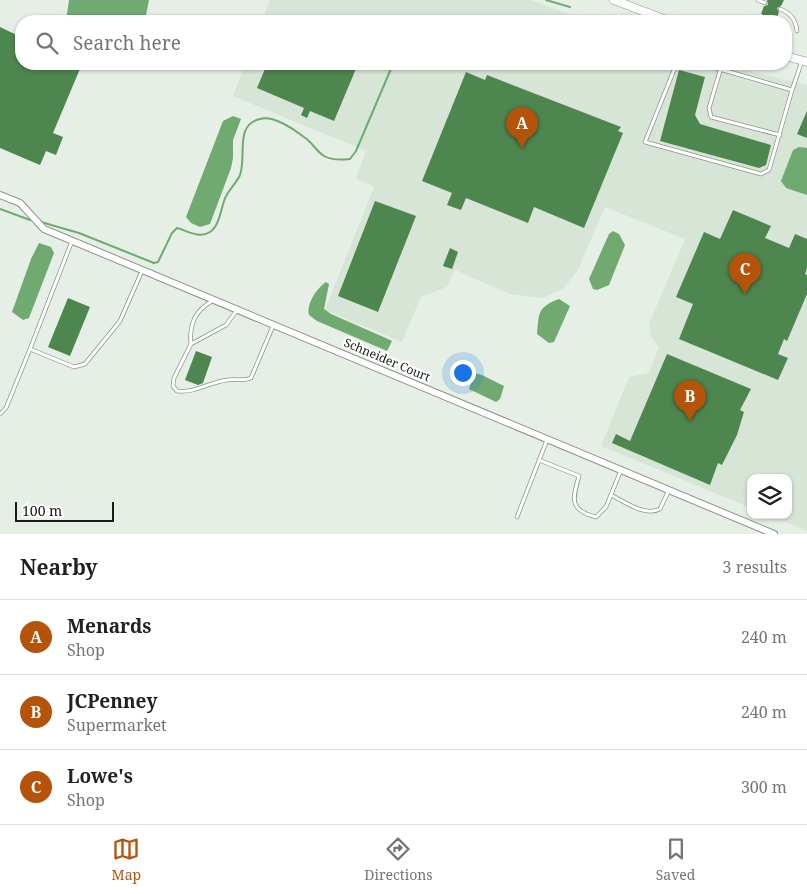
<!DOCTYPE html>
<html lang="en">
<head>
<meta charset="utf-8">
<style>
	:root { --surface:#fff; --page:#f6f6f6; --text:#202124; --muted:#757577; --line:#e0e0e0; --accent:#b45309 }
	body { margin:0; font-family:"Noto Serif",serif; background:var(--page); color:var(--text) }
	.controls { position:absolute; right:15px; bottom:15px; display:grid; overflow:hidden; border-radius:10px; box-shadow:0 1px 4px #0004 }
	.controls button { width:45px; height:45px; display:grid; place-items:center; padding:0; border:0; border-bottom:1px solid var(--line); background:var(--surface); color:var(--text); font:25px sans-serif }
	.scale { position:absolute; left:15px; bottom:12px; width:99px; box-sizing:border-box; padding-left:5px; border:2px solid #191c19; border-top:0; font-size:14px; line-height:18px; white-space:nowrap; color:#191c19; -webkit-text-stroke:4px #fff; paint-order:stroke }
	.you { position:absolute; left:462px; top:372px; width:18px; height:18px; margin:-12px; border:4px solid #fff; border-radius:50%; background:#1a73e8; box-shadow:0 0 0 8px #1a73e833 }
	.badge { display:grid; place-items:center; width:32px; height:32px; border-radius:50%; background:var(--accent); color:#fff; font-size:16px; font-weight:700 }
	.pin { position:absolute; translate:-50% -41px; filter:drop-shadow(0 1px 2px #0008) }
	.pin::after { content:''; position:absolute; top:26px; width:18px; height:15px; background:inherit; clip-path:polygon(0 0,100% 0,50% 100%) }
	.list { margin:0; padding:0; list-style:none }
	h2 { display:flex; justify-content:space-between; align-items:center; height:65px; margin:0; padding:0 20px; font-size:21px }
	h2 small { font-size:16px; font-weight:400; color:var(--muted) }
	.list li { display:grid; grid-template-columns:32px 1fr auto; gap:15px; align-items:center; box-sizing:border-box; height:75px; padding:0 20px; border-top:1px solid var(--line) }
	.list b { display:block; font-size:19px; white-space:nowrap }
	.list p { margin:0; font-size:16px; white-space:nowrap; color:var(--muted) }
	.list em { font-size:16px; font-style:normal; color:var(--muted) }
	.icon { flex:none; width:28px; height:28px; fill:none; stroke:currentColor; stroke-width:2; stroke-linecap:round; stroke-linejoin:round }
	.map { position:relative; flex:none; width:807px; height:534px; overflow:hidden }
	.search { position:absolute; background:var(--surface); box-shadow:0 1px 4px #0004; left:15px; right:15px; top:15px; height:55px; display:flex; align-items:center; gap:12px; box-sizing:border-box; padding:0 18px; border-radius:20px; color:var(--muted); font-size:19px }
	.sheet { height:290px; background:var(--surface) }
	nav { display:flex; justify-content:space-around; align-items:center; box-sizing:border-box; height:70px; border-top:1px solid var(--line); background:var(--surface); font-size:14px; color:var(--muted) }
	nav a { display:grid; justify-items:center; gap:2px }
	nav .on { color:var(--accent) }
	.map>svg:first-child { display:block }
	.built { fill:#d7e5d7 }
	.water { fill:#70aa71 }
	.lines { fill:none; stroke-linecap:round; stroke-linejoin:round }
	.stream { stroke:#70aa71; stroke-width:2 }
	.building { fill:#4e864f }
	.service-casing { stroke:#8c938b; stroke-width:4.5 }
	.minor-casing { stroke:#8c938b; stroke-width:8 }
	.tertiary-casing { stroke:#8c938b; stroke-width:9 }
	.service { stroke:#fff; stroke-width:3 }
	.minor { stroke:#fff; stroke-width:6 }
	.tertiary { stroke:#fff; stroke-width:8 }
	.labels { text-anchor:middle; stroke-width:4.5; stroke-linejoin:round; paint-order:stroke }
	.street-label { font-size:12px; fill:#191c19; stroke:#fff }
</style>
</head>
<body>
<div class="map">
<svg width="807" height="534" viewBox="0 0 807 534">
	<rect width="100%" height="100%" fill="#e6efe6"/>
	<g class="built">
		<polygon points="270,0 531,0 587,21 262,21"/>
		<polygon points="245,64 722,64 807,85 807,531 769,515 788,515 788,478 751,478 751,508 601,446 629,377 649,373 659,347 651,336 649,324 685,239 605,207 578,270 563,289 542,298 510,294 455,270 447,287 421,297 402,342 325,310 374,187 356,178 366,151 233,96"/>
	</g>
	<g class="water">
		<polygon points="69,0 149,0 146,15 142,21 62,21 67,14"/>
		<polygon points="233,116 241,119 233,140 233,158 231,168 210,224 200,227 191,223 186,217 223,121"/>
		<polygon points="799,147 807,148 807,195 786,188 781,181 793,150"/>
		<polygon points="613,231 619,234 625,245 609,285 597,290 593,289 589,279 609,234"/>
		<polygon points="39,243 51,247 54,253 29,318 23,320 12,312 31,259"/>
		<path d="M326 282 329 284 324 309 331 314 388 339 392 341 387 351 317 321 309 315C306 304 317 288 326 282Z"/>
		<path d="M559 299 570 306 554 342 549 343 537 334C539 314 537 307 559 299Z"/>
		<polygon points="474,373 482,375 504,386 500,399 496,402 469,389"/>
	</g>
	<g class="lines">
		<g class="stream">
			<polyline points="546,0 570,7"/>
			<polyline points="409,21 411,16"/>
			<polyline points="0,209 30,220"/>
			<path d="M41 222 79 233 154 263 158 262 172 233 177 228C188 231 199 239 210 232 219 226 221 210 224 201 227 191 236 184 240 175 247 156 234 125 260 119 273 115 294 129 304 137 312 142 316 151 324 156 331 160 341 160 350 159L356 151 393 64"/>
		</g>
	</g>
	<g class="building">
		<polygon points="767,0 784,0 781,6 777,8 779,12 776,20 761,14 764,6 768,5"/>
		<polygon points="0,27 21,37 21,64 82,64 53,133 63,137 56,155 46,151 40,165 0,148"/>
		<polygon points="267,64 358,64 334,121 310,111 307,118 301,115 304,108 257,88"/>
		<polygon points="679,70 705,77 695,115 700,124 771,145 766,165 759,168 660,141"/>
		<polygon points="466,72 485,80 487,75 621,127 618,131 623,133 584,228 534,207 528,223 466,198 461,210 447,205 452,193 422,181"/>
		<polygon points="807,111 807,138 797,134"/>
		<polygon points="375,201 416,216 378,312 338,296"/>
		<polygon points="733,210 771,226 765,238 789,248 795,234 807,239 807,268 805,274 807,275 807,294 787,341 784,339 778,354 788,358 778,380 679,339 693,304 676,297 704,232 720,239"/>
		<polygon points="450,248 458,252 452,269 443,266"/>
		<polygon points="68,298 90,307 70,356 48,347"/>
		<polygon points="196,351 212,357 203,383 198,385 185,380"/>
		<polygon points="667,354 751,389 740,410 744,412 737,435 722,465 718,463 710,485 612,443 616,434 630,441"/>
	</g>
	<g class="lines">
		<g class="service-casing">
			<g id="service">
				<polyline points="758,0 765,3"/>
				<path d="M780 9C791 13 796 20 797 31"/>
				<polyline points="681,64 674,70 645,142 761,174 769,170 792,90"/>
				<polyline points="694,64 701,65"/>
				<polyline points="702,64 792,90 802,61"/>
				<polyline points="720,71 709,108 711,117 780,135"/>
				<polyline points="72,241 30,349 74,367 85,364 120,321 142,271"/>
				<path d="M237 310 226 325 191 344 174 378 173 386 177 391C196 393 210 382 227 380 236 378 242 382 251 378L273 326"/>
				<path d="M191 344C189 324 195 310 214 300"/>
				<polyline points="0,414 6,408 30,349"/>
				<path d="M539 460 579 476C573 498 568 510 596 517L606 507 621 470"/>
				<path d="M611 495C625 502 645 517 660 509L669 490"/>
				<polyline points="517,517 547,440"/>
			</g>
		</g>
		<g class="minor-casing">
			<polyline id="minor" points="0,195 20,203 44,229 774,534"/>
		</g>
		<g class="tertiary-casing">
			<g id="tertiary">
				<polyline points="614,0 669,21"/>
				<polyline points="786,56 807,62"/>
			</g>
		</g>
		<use href="#service" class="service"/>
		<use href="#minor" class="minor"/>
		<use href="#tertiary" class="tertiary"/>
	</g>
	<g class="labels">
		<g class="street-label">
			<text transform="translate(387 360) rotate(23)" y="4">Schneider Court</text>
		</g>
	</g>
</svg>
<div class="controls">
<button><svg class="icon" aria-label="layers" viewBox="0 0 24 24"><path d="M12 4l9 5-9 5-9-5zM3 14l9 5 9-5"/></svg></button>
</div>
<div class="scale">100 m</div>
<div class="you"></div>
<div class="pin badge" style="left:522px;top:148px">A</div>
<div class="pin badge" style="left:690px;top:421px">B</div>
<div class="pin badge" style="left:745px;top:294px">C</div>
<div class="search"><svg class="icon" aria-label="search" viewBox="0 0 24 24"><circle cx="10" cy="10" r="6"/><path d="M15 15l6 6"/></svg>Search here</div>
</div>
<section class="sheet">
<h2>Nearby<small>3 results</small></h2>
<ul class="list">
<li><span class="badge">A</span><div><b>Menards</b><p>Shop</p></div><em>240 m</em></li>
<li><span class="badge">B</span><div><b>JCPenney</b><p>Supermarket</p></div><em>240 m</em></li>
<li><span class="badge">C</span><div><b>Lowe's</b><p>Shop</p></div><em>300 m</em></li>
</ul>
</section>
<nav>
<a class="on"><svg class="icon" aria-label="map" viewBox="0 0 24 24"><path d="M3 6l6-2 6 2 6-2v14l-6 2-6-2-6 2zM9 4v14M15 6v14"/></svg>Map</a>
<a><svg class="icon" aria-label="directions" viewBox="0 0 24 24"><path d="M12 3l9 9-9 9-9-9zM9 14v-3h6M13 9l2 2-2 2"/></svg>Directions</a>
<a><svg class="icon" aria-label="saved" viewBox="0 0 24 24"><path d="M7 4h10v16l-5-4-5 4z"/></svg>Saved</a>
</nav>
</body>
</html>
